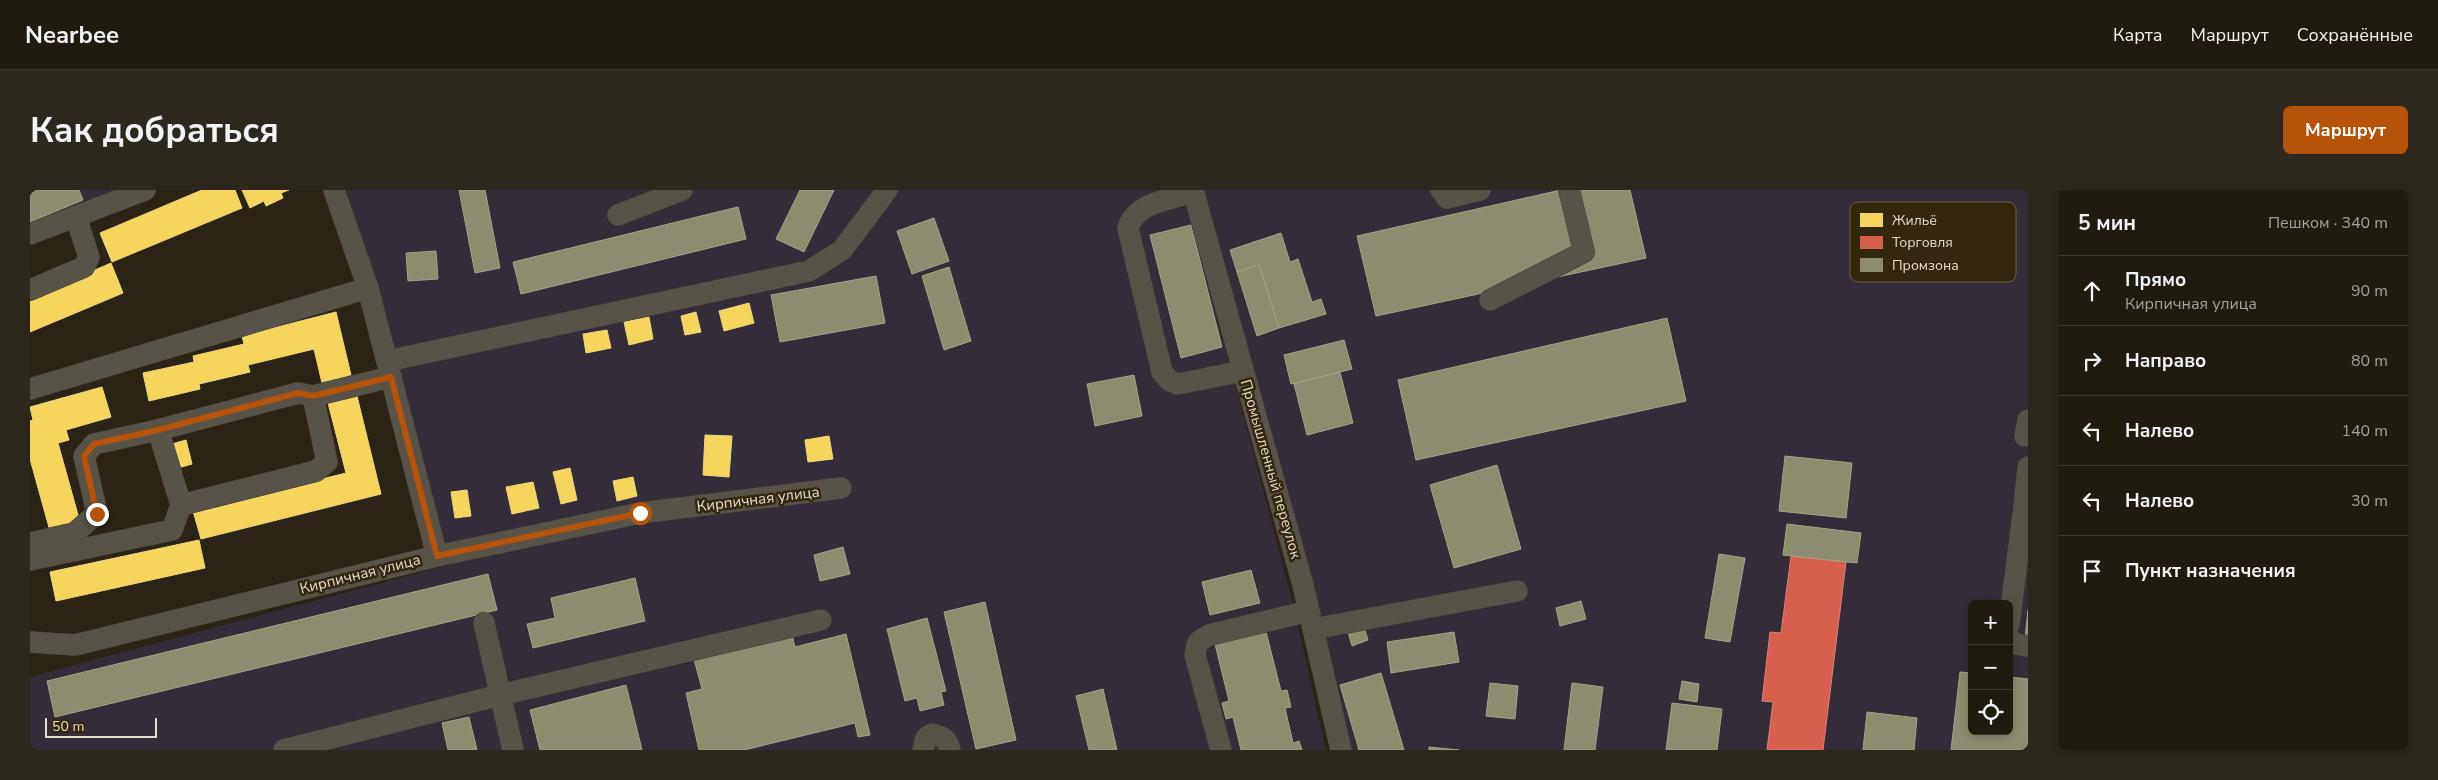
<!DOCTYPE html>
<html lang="ru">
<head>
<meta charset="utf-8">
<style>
	:root { --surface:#201b10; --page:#2d281e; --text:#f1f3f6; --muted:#a2a19f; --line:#3d3930; --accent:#b45309 }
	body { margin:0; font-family:"Nunito Sans",sans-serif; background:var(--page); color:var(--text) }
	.controls { position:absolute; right:15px; bottom:15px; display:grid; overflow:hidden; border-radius:8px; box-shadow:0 2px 8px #0003 }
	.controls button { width:45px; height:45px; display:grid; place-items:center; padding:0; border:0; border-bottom:1px solid var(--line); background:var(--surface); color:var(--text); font:25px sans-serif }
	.scale { position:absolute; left:15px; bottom:12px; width:112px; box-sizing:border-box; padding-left:5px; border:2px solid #e3ddcd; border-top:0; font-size:14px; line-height:18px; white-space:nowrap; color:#e3ddcd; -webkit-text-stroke:4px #33280e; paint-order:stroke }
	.stop { position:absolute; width:15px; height:15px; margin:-11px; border:4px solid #b45309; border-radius:50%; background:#fff }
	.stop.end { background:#b45309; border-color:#fff; box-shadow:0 1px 5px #0008 }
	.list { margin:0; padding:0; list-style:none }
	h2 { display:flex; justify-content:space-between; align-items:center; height:65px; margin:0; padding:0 20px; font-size:21px }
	h2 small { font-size:16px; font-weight:400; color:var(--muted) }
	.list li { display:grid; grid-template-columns:32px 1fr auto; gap:15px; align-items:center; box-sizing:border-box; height:70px; padding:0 20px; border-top:1px solid var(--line) }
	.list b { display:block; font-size:19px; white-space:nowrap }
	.list p { margin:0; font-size:16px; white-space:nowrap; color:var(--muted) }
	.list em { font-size:16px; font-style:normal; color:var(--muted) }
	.icon { flex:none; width:28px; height:28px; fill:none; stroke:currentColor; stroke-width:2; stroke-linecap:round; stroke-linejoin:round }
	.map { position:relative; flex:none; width:1998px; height:560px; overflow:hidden; border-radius:8px }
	header { display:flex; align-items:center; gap:30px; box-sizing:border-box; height:70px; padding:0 25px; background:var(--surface); border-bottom:1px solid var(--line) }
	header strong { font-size:24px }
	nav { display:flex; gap:28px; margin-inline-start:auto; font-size:18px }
	.intro { display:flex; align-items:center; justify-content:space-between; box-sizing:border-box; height:120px; padding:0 30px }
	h1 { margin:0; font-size:35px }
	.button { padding:12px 22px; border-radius:8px; background:var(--accent); color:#fff; font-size:18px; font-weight:700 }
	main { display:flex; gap:30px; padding:0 30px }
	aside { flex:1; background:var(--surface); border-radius:8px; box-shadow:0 2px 8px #0003 }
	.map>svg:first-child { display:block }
	.industrial { fill:#342c38; fill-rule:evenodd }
	.homes { fill:#f6d55c; stroke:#f0d77e }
	.shops { fill:#d6604d; stroke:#da8673 }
	.industry { fill:#8c8c6e; stroke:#a6a48a }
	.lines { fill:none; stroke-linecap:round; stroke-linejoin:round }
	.minor-casing { stroke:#453f34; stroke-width:22 }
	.minor { stroke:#575349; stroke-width:21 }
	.route { stroke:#b45309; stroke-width:6 }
	.labels { text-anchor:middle; stroke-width:5; stroke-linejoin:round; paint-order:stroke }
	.street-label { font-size:15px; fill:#e3ddcd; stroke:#33280e }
	.key { fill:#33280e; stroke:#685e47; stroke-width:1 }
	.key-label { font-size:14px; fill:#e3ddcd }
</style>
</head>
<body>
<header>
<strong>Nearbee</strong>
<nav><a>Карта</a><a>Маршрут</a><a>Сохранённые</a></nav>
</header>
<div class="intro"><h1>Как добраться</h1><a class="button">Маршрут</a></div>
<main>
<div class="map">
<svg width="1998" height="560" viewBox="0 0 1998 560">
	<rect width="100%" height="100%" fill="#2b2416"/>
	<g class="industrial">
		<polygon points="0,0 84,0 0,35"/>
		<polygon points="318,0 1154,0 1261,406 1296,560 0,560 0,487 419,375 316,2"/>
		<path d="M1172 0H1998V560H1321ZM1942 414H1979V541H1942Z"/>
	</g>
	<g class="homes">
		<polygon points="172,0 205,0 212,18 82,72 70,43"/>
		<polygon points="212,0 259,0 251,3 253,8 236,16 234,11 220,18"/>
		<polygon points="81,73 93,103 0,142 0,108"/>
		<polygon points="719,113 724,133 694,141 689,121"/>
		<polygon points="306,122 321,185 292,193 284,159 218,175 220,182 169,194 170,199 119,211 113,183 164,172 163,166 214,154 212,146"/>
		<polygon points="666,122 671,142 655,145 651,126"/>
		<polygon points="619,127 623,149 599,155 594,132"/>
		<polygon points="577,140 581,158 556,163 553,144"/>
		<polygon points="72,197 81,227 36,240 39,250 28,253 50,332 20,341 0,269 0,231 3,230 0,217"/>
		<polygon points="326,202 351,304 171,349 163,321 316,283 297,209"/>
		<polygon points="675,245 702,246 699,287 673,285"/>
		<polygon points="799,246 803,269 778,272 775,250"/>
		<polygon points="156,250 162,274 148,278 142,254"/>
		<polygon points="540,278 547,310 531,314 523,282"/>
		<polygon points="603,287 607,306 587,311 583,291"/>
		<polygon points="503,292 509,318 482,324 476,297"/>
		<polygon points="437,300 441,326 425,328 421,302"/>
		<polygon points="169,350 175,378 26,411 20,382"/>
	</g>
	<polygon class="shops" points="1761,366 1816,372 1793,560 1737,560 1743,512 1732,511 1740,442 1751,443"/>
	<g class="industry">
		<polygon points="2,0 49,0 53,10 0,32 0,1"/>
		<polygon points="429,0 455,0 470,78 445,83"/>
		<polygon points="770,0 804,0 774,62 746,49"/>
		<polygon points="1531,0 1600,0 1616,68 1346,126 1327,46"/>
		<polygon points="708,17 716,49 491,104 483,72"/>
		<polygon points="904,28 919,71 882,84 867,41"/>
		<polygon points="1161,35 1192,157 1151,168 1120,45"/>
		<polygon points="1251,43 1260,72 1268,69 1282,112 1291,109 1296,124 1249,138 1229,75 1207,82 1200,60"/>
		<polygon points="406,61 408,89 378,91 376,63"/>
		<polygon points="1229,75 1249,138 1227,146 1207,82"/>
		<polygon points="919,77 941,151 914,160 892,86"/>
		<polygon points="846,86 855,133 750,152 741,105"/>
		<polygon points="1637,128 1656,211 1386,270 1368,190"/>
		<polygon points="1314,150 1322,179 1261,194 1254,165"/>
		<polygon points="1310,182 1323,233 1277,245 1264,194"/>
		<polygon points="1104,185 1112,226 1065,236 1057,194"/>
		<polygon points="1755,266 1822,273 1816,328 1749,321"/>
		<polygon points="1467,275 1491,359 1424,378 1400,295"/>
		<polygon points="1757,334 1831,343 1827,373 1753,365"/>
		<polygon points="813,357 820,384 790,391 784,365"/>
		<polygon points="1689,364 1715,368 1700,452 1675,448"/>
		<polygon points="1221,380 1230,413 1180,425 1172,392"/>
		<polygon points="458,384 467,420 25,527 17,491"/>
		<polygon points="605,388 615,431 503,458 497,434 525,428 521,408"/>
		<polygon points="1551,411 1556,429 1530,436 1526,418"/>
		<polygon points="955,412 986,550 946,559 914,422"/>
		<polygon points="1998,420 1998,448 1995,448"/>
		<polygon points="897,428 916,501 911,502 914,515 890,521 887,508 875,511 857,439"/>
		<polygon points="1234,434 1251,501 1257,500 1261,517 1255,518 1263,553 1269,551 1272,560 1211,560 1203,527 1196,529 1192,513 1199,511 1183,446"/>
		<polygon points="1334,437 1338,450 1322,456 1318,442"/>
		<polygon points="1424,442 1429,472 1361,483 1357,452"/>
		<polygon points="816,444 840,545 828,547 825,533 714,560 669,560 656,503 672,499 664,469 762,445 765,457"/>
		<polygon points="1930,482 1942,483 1942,541 1979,541 1979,487 1998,489 1998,560 1921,560"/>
		<polygon points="1351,483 1374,560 1329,560 1310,495"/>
		<polygon points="1652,491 1669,494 1667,512 1649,509"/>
		<polygon points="1460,493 1488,496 1485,529 1456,526"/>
		<polygon points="1542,493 1573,497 1565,560 1534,560"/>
		<polygon points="596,495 612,560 510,560 500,520"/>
		<polygon points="1073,499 1087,560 1059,560 1046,506"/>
		<polygon points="1642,513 1692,519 1687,560 1636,560"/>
		<polygon points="1837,522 1887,528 1884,560 1833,560"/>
		<polygon points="439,527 447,560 418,560 412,533"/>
		<polygon points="1399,557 1429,560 1399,560"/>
	</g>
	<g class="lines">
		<g class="minor-casing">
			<g id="minor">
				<polyline points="304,0 338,98 407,366"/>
				<polyline points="1163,0 1273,395 1311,560"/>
				<polyline points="1411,0 1417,8 1450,0"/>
				<path d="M1163 2C1140 10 1106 12 1098 38L1132 182 1140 191 1148 194 1213 181"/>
				<polyline points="588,25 652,0"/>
				<polyline points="0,44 115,0"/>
				<polyline points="0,100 54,77 59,67 46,27"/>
				<polyline points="1460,110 1554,62 1539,0"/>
				<polyline points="357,171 779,81 812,60 857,0"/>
				<polyline points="0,199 338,98"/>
				<polyline points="283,206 361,187"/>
				<polyline points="1995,246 1998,230"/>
				<polyline points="1994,316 1998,277"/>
				<polyline points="0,353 45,343 67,323 54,266 64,254 128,240"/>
				<polyline points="0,370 142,340 151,315 128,240 268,203 283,206 297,272 286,281 151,315"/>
				<polyline points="454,433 483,560"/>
				<polyline points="1979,435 1994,316 1998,316"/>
				<polyline points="1283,439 1487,401"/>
				<polyline points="1979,448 1985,454 1998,456"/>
				<polyline points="0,452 45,455 407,366 610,323 811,298"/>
				<polyline points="254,560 470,505 791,430"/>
				<path d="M893 560 896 548 902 544C913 546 917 549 920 560"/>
				<polyline points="1191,560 1165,465 1168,452 1179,445 1279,421"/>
			</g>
		</g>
		<use href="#minor" class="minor"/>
	</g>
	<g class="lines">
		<polyline class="route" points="67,324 54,266 64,254 128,240 268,203 283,206 361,187 407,366 610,323"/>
	</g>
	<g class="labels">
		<g class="street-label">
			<text transform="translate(1241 279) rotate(74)" y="5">Промышленный переулок</text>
			<text transform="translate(728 309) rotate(-7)" y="5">Кирпичная улица</text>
			<text transform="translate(330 384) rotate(-14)" y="5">Кирпичная улица</text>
		</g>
	</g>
	<rect x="1820" y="12" width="166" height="80" rx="8" class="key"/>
	<rect x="1830" y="23" width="23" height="14" fill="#f6d55c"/>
	<rect x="1830" y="46" width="23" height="13" fill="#d6604d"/>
	<rect x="1830" y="68" width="23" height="14" fill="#8c8c6e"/>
	<g class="key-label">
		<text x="1862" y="35">Жильё</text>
		<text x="1862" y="57">Торговля</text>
		<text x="1862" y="80">Промзона</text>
	</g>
</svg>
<div class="controls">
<button>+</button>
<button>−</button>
<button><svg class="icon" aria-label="locate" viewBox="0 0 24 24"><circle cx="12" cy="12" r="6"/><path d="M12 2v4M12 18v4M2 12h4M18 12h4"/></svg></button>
</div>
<div class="scale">50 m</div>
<div class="stop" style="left:610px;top:323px"></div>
<div class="stop end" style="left:67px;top:324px"></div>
</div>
<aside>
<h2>5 мин<small>Пешком · 340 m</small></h2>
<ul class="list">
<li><svg class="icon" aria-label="ahead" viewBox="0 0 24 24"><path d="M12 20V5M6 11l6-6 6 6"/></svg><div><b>Прямо</b><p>Кирпичная улица</p></div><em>90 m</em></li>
<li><svg class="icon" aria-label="right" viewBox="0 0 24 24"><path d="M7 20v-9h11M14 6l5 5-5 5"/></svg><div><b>Направо</b></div><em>80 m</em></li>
<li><svg class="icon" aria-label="left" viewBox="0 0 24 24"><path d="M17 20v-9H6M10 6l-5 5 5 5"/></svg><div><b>Налево</b></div><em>140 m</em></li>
<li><svg class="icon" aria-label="left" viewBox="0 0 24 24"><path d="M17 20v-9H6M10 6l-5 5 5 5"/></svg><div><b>Налево</b></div><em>30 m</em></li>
<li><svg class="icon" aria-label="arrive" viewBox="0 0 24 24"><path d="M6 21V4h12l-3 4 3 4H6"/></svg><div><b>Пункт назначения</b></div></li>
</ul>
</aside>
</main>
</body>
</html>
